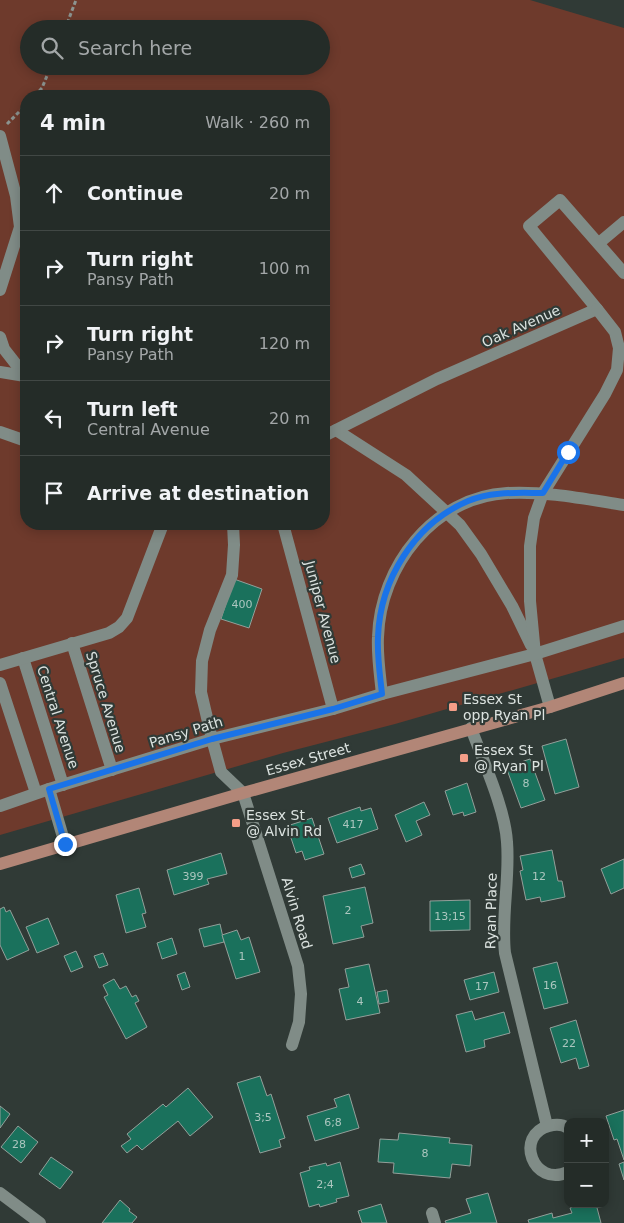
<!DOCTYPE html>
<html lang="en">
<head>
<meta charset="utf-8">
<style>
	:root { --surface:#242c28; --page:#303834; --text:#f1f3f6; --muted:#a3a7a8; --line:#414845 }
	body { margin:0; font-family:"DejaVu Sans",sans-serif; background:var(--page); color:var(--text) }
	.controls { position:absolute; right:15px; bottom:15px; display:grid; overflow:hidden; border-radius:10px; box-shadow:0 2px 12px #0003 }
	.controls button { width:45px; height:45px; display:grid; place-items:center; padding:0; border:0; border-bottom:1px solid var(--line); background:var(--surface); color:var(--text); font:25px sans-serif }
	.stop { position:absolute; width:15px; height:15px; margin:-11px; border:4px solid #1a73e8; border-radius:50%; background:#fff }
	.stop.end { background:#1a73e8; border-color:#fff; box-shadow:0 1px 5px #0008 }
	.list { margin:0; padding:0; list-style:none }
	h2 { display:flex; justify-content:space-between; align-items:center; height:65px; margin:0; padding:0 20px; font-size:21px }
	h2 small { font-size:16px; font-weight:400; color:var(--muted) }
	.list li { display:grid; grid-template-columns:32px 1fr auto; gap:15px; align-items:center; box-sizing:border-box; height:75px; padding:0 20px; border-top:1px solid var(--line) }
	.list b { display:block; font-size:19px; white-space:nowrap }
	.list p { margin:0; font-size:16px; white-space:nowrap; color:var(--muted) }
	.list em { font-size:16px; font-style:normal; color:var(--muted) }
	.icon { flex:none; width:28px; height:28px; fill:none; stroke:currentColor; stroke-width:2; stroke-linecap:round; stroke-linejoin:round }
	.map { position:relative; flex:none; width:624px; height:1223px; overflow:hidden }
	.search { position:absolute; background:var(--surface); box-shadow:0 2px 12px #0003; left:20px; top:20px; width:310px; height:55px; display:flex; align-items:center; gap:12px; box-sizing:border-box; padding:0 18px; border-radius:28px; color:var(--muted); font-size:19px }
	.panel { position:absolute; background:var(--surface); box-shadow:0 2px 12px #0003; left:20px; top:90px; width:310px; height:440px; border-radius:20px }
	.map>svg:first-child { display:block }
	.green { fill:#6e3a2c; fill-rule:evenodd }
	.building { fill:#1a715c; stroke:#939f9a }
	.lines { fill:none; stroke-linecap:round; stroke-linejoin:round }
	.path { stroke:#8c9490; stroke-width:3; stroke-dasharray:4 2.5; stroke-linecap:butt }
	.minor { stroke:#808c87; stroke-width:12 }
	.major { stroke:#b28677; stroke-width:12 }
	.route { stroke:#1a73e8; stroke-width:6 }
	.poi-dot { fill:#f49e88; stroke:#303a36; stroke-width:2 }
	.labels { text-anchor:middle; stroke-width:4.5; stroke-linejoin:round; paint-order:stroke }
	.number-label { font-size:11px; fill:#acc6bf }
	.street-label { font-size:14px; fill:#dce3e0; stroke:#303a36 }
	.poi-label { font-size:14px; fill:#dce3e0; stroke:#303a36; text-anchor:start }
</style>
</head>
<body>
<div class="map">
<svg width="624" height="1223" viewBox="0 0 624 1223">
	<rect width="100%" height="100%" fill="#303a36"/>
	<path class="green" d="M0 0H530L624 28V658L395 724 283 753 0 835ZM29 29H321V66H29ZM26 96H324V524H26Z"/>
	<g class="building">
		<polygon points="234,579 262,589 249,628 221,619"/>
		<polygon points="566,739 579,787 555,794 542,746"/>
		<polygon points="530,759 545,800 521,808 506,767"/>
		<polygon points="467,783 476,812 464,816 463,812 453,815 445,791"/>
		<polygon points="424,802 430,815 416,821 422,835 406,842 395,815"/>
		<polygon points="360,807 361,811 371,808 378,829 337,843 328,818"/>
		<polygon points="312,818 324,854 305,860 302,851 296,853 287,826"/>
		<polygon points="552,850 558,881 562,881 565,897 541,902 540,897 526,900 520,871 523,870 520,856"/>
		<polygon points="221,853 227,874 207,879 209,884 174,895 167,870"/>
		<polygon points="624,859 624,888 611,894 601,869"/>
		<polygon points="361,864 365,874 352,878 349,868"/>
		<polygon points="365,887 373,923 361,926 364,937 333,944 323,896"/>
		<polygon points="139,888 146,913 142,914 146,927 126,933 116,895"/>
		<polygon points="470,900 470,930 430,931 430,901"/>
		<polygon points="4,907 6,912 10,910 29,950 7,960 0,945 0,909"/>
		<polygon points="48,918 59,944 37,953 26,927"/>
		<polygon points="220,924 224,942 204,947 199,929"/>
		<polygon points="237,930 241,940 249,937 260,972 236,979 222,935"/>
		<polygon points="172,938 177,954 162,959 157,943"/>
		<polygon points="76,951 83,967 71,972 64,956"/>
		<polygon points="103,953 108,965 99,968 94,956"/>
		<polygon points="557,962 568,1003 544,1009 533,968"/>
		<polygon points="369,964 380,1013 346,1020 339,989 349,987 345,969"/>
		<polygon points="185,972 190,987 182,990 177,975"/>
		<polygon points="494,972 499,992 470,1000 464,980"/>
		<polygon points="114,979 120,989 126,986 132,997 136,995 139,1001 135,1003 147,1027 126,1039 104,997 108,995 103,985"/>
		<polygon points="387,990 389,1002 379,1004 377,992"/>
		<polygon points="472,1011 475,1020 504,1012 510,1033 484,1040 485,1047 466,1052 456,1015"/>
		<polygon points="576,1020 589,1066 579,1069 576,1058 561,1063 550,1028"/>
		<polygon points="260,1076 267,1096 271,1094 285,1138 279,1140 281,1147 260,1153 237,1083"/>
		<polygon points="188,1088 213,1117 190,1136 178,1121 142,1150 137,1145 127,1153 121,1146 131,1139 127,1134 163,1104 166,1107"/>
		<polygon points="349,1094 359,1128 315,1141 307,1116 337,1107 334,1099"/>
		<polygon points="0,1106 10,1114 0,1128"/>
		<polygon points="624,1110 624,1160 617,1139 614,1140 606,1116"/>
		<polygon points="18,1126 38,1142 21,1163 1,1147"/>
		<polygon points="399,1133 450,1138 449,1143 472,1145 470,1166 452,1164 450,1178 393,1173 394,1163 378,1162 380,1139 398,1140"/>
		<polygon points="51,1157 73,1172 60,1189 39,1174"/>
		<polygon points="340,1162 349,1196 336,1199 337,1202 320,1207 319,1204 309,1207 300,1173 310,1170 309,1167 326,1163 327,1166"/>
		<polygon points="624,1162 624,1180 619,1164"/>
		<polygon points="488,1193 497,1223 446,1223 445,1221 471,1213 466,1199"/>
		<polygon points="120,1200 130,1209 129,1211 137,1217 132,1223 102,1223"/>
		<polygon points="381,1204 387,1223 362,1223 358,1211"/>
		<polygon points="583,1204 596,1204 601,1223 529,1223 528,1220 552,1213 553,1218 572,1213 570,1208"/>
	</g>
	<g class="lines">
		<g class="path">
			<polyline points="65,29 76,0"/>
			<polyline points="35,96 42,88 51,66"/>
			<polyline points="7,124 26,105"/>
		</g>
		<g class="minor">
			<polyline points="0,136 16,196 20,227 0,290"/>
			<polyline points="599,243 624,222"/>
			<polyline points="0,337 4,349 26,377"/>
			<polyline points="0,372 25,376"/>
			<polyline points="336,430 406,475 460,525 481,554 512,606 531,645"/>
			<polyline points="0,432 26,441"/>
			<polyline points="324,436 437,379 597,309 529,226 560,200 624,273"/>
			<polyline points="233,524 234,545 232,575 210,630 202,661 201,692 212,739 221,772 243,793 298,966 301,994 299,1022 292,1045"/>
			<polyline points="283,524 333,709"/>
			<polyline points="72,643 112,770"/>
			<polyline points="23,658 63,785"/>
			<polyline points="0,665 109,633 119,627 127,618 163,524"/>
			<polyline points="0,683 36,793"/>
			<path d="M382 694C380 675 377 656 378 637 380 566 434 497 507 493 546 491 585 499 624 505"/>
			<polyline points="550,707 535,654 530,601 530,546 534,518 543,493 605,394 617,370 619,348 615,332 597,309"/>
			<path d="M471 728C483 761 505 808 507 842 510 879 501 916 505 953L547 1126"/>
			<polyline points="49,789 65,844"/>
			<polyline points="0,806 49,789 212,739 333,709 382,694 535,654 624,626"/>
			<path d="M568 1128C562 1124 556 1124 549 1126 514 1135 533 1188 568 1172"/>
			<polyline points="0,1193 40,1223"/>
			<polyline points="432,1213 435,1223"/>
		</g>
		<polyline class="major" points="0,864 243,793 550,707 624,683"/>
	</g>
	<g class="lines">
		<path class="route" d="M65 844 49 789 212 739 333 709 382 694C380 675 377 656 378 637 380 580 414 524 468 501 491 491 518 493 543 493L568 452"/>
	</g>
	<g class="poi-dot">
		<rect x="448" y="702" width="10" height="10" rx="2.5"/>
		<rect x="459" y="753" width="10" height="10" rx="2.5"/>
		<rect x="231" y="818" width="10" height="10" rx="2.5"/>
	</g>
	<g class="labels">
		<g class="number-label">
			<text x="242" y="608">400</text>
			<text x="526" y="787">8</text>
			<text x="353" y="828">417</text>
			<text x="193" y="880">399</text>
			<text x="539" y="880">12</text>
			<text x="348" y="914">2</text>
			<text x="450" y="920">13;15</text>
			<text x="242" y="960">1</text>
			<text x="550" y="989">16</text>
			<text x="482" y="990">17</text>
			<text x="360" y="1005">4</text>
			<text x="569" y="1047">22</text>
			<text x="263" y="1121">3;5</text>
			<text x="333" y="1126">6;8</text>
			<text x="19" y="1148">28</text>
			<text x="425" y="1157">8</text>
			<text x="325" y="1188">2;4</text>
		</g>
		<g class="street-label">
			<text transform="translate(521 326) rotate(-24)" y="5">Oak Avenue</text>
			<text transform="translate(323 612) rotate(75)" y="5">Juniper Avenue</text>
			<text transform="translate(106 702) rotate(73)" y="5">Spruce Avenue</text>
			<text transform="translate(58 717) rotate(72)" y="5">Central Avenue</text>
			<text transform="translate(186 732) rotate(-17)" y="5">Pansy Path</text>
			<text transform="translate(308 759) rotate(-16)" y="5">Essex Street</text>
			<text transform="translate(491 911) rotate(-89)" y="5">Ryan Place</text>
			<text transform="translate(297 913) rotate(73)" y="5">Alvin Road</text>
		</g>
		<g class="poi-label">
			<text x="463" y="704">Essex St<tspan x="463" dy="16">opp Ryan Pl</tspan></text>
			<text x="474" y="755">Essex St<tspan x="474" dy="16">@ Ryan Pl</tspan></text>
			<text x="246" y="820">Essex St<tspan x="246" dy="16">@ Alvin Rd</tspan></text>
		</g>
	</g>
</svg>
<div class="controls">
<button>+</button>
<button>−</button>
</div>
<div class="stop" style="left:568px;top:452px"></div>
<div class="stop end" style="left:65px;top:844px"></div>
<div class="search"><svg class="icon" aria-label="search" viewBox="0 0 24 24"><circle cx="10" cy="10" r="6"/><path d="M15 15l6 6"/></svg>Search here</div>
<section class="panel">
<h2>4 min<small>Walk · 260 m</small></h2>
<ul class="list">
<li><svg class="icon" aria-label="ahead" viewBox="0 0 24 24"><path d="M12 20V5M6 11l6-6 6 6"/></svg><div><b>Continue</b></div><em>20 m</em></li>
<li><svg class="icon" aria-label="right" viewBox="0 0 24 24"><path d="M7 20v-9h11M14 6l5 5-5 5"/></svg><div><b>Turn right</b><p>Pansy Path</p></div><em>100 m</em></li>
<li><svg class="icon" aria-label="right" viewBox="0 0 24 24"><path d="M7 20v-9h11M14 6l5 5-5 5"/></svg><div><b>Turn right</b><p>Pansy Path</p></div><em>120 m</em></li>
<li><svg class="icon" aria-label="left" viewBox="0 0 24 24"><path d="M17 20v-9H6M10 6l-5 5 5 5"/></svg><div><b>Turn left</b><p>Central Avenue</p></div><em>20 m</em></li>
<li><svg class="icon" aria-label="arrive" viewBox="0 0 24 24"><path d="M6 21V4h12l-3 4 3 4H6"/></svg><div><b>Arrive at destination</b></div></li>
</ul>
</section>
</div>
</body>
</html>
